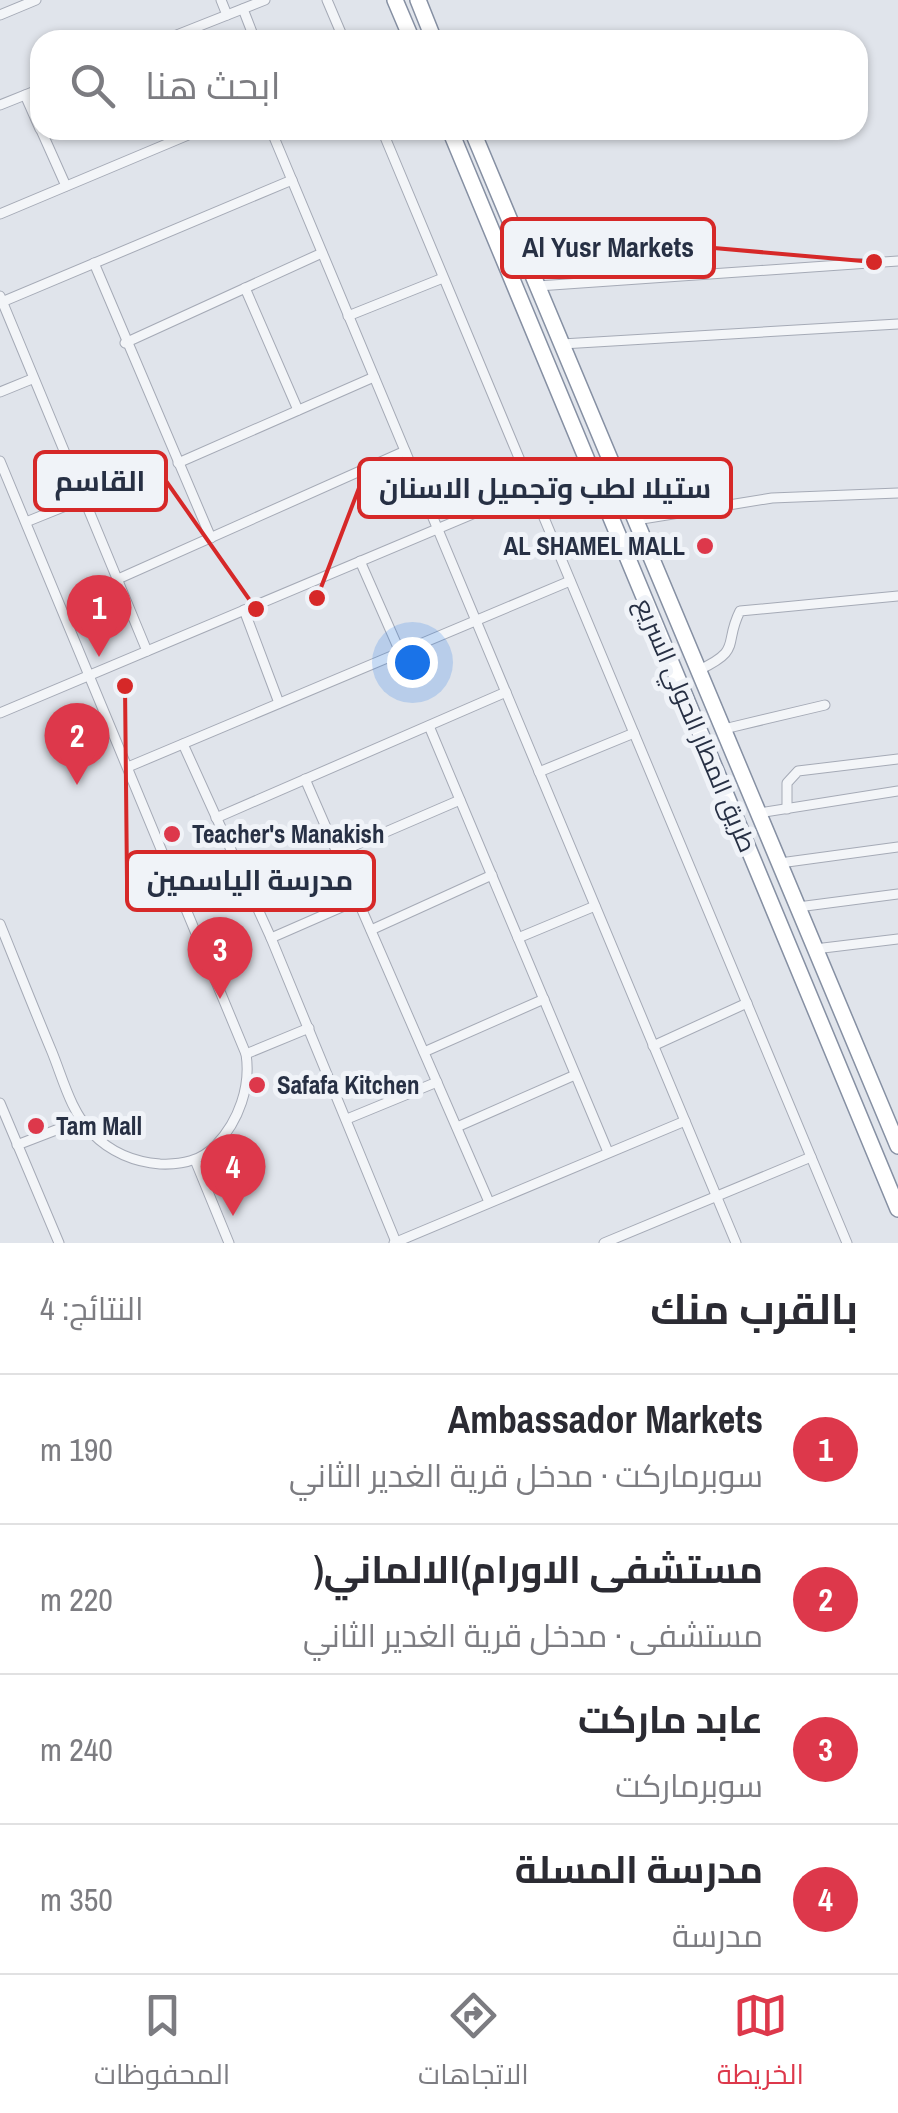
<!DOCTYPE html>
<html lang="ar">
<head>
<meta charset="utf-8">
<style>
	:root { --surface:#fff; --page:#f7f7f7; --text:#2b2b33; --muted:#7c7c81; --line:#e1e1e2; --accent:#dd384b }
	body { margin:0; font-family:"Archivo Narrow",Cairo,sans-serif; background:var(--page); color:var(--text); direction:rtl }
	.you { position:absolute; left:412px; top:662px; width:35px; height:35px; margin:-25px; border:8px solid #fff; border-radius:50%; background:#1a73e8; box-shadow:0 0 0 15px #1a73e833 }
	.badge { display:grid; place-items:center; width:65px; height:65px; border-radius:50%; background:var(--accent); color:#fff; font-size:32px; font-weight:700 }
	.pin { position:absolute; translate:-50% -82px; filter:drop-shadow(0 2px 5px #0008) }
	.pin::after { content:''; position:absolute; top:52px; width:35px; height:30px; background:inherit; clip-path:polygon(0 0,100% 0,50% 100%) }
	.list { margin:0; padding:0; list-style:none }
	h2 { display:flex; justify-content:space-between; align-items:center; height:130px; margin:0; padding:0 40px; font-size:42px }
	h2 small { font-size:32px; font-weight:400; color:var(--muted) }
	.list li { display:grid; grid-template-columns:65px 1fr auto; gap:30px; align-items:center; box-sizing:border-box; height:150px; padding:0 40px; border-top:2px solid var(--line) }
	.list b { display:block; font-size:38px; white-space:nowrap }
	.list p { margin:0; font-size:32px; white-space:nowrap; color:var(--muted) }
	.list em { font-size:32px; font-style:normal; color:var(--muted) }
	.icon { flex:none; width:55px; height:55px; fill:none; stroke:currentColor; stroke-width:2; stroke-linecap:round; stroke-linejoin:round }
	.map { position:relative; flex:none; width:898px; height:1243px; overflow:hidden; direction:ltr }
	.search { position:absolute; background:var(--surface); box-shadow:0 2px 8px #0004; left:30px; right:30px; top:30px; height:110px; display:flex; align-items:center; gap:25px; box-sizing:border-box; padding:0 35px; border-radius:30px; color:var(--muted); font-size:38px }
	.sheet { height:730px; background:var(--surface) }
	nav { display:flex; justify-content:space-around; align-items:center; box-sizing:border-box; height:140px; border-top:2px solid var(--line); background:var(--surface); font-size:28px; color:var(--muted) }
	nav a { display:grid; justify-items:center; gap:5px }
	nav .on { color:var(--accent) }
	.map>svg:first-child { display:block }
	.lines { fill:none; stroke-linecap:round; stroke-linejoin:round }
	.minor-casing { stroke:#a5aab6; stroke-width:11 }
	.trunk-casing { stroke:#8690a3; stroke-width:18 }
	.minor { stroke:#f3f5f8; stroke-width:9 }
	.trunk { stroke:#fff; stroke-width:15 }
	.poi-dot { fill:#dd384b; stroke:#f0f3f8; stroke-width:4 }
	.labels { text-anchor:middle; stroke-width:10; stroke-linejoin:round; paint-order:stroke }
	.poi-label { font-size:25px; font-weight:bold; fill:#273044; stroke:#f0f3f8; text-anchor:start }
	.street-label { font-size:25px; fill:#273044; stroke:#f0f3f8 }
	.leader { fill:none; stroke:#d62828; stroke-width:4 }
	.callout-dot { fill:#d62828; stroke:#f0f3f8; stroke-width:4 }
	.callout { fill:#f0f3f8; stroke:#d62828; stroke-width:4 }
	.callout-label { font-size:28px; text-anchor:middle; font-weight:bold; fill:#273044 }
</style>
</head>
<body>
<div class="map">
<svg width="898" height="1243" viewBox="0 0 898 1243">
	<rect width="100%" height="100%" fill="#e0e4eb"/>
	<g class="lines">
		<g class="minor-casing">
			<g id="minor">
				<polyline points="221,0 227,15"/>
				<polyline points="327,0 344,40"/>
				<polyline points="243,9 255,40"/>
				<polyline points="0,15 36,0"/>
				<polyline points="164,40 265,0"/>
				<polyline points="25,95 40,129"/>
				<polyline points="0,105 40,89"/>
				<polyline points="41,130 66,186"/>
				<polyline points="271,130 736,1243"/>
				<polyline points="382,130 847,1243"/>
				<polyline points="0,214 200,130"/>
				<polyline points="94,263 211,538"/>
				<polyline points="538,286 898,261"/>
				<polyline points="245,288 298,410"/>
				<polyline points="0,296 147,651"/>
				<polyline points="2,302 292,180"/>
				<polyline points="348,316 443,278"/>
				<polyline points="125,343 322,253"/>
				<polyline points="562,344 898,324"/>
				<polyline points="0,392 32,379"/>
				<path d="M0 461 246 1054C251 1086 239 1121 216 1145 201 1161 182 1165 160 1164 135 1162 110 1152 92 1133 71 1112 63 1079 52 1052 34 1009 17 966 0 924"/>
				<polyline points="178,463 374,377"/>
				<polyline points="636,520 772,498 898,493"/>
				<polyline points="26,522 83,499"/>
				<polyline points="360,561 400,652"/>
				<polyline points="118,579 405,451"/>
				<polyline points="244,610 279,703"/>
				<path d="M699 670C743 649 723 645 740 611L898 596"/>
				<polyline points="0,713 589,465"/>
				<polyline points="429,726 608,1152"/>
				<polyline points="724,729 825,705"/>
				<polyline points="183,744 271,938 396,1242"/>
				<polyline points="128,767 570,581"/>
				<polyline points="539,772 634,733"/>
				<polyline points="305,779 489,1202"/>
				<polyline points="787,809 787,783 798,771 898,759"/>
				<polyline points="759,813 898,791"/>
				<polyline points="216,818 506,692"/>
				<polyline points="337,853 460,800"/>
				<polyline points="780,863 898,847"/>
				<polyline points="798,907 898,894"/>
				<polyline points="371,930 492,875"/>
				<polyline points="271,938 358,900"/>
				<polyline points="518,938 595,906"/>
				<polyline points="815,949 898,939"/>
				<polyline points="653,1046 747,1003"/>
				<polyline points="424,1052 544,999"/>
				<polyline points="246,1054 309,1028"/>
				<polyline points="0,1103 59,1243"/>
				<polyline points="347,1119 437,1082"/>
				<polyline points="457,1127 575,1075"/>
				<polyline points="17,1145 82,1120"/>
				<polyline points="195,1160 229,1243"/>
				<polyline points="394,1243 685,1121"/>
				<polyline points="604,1243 811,1157"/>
			</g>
		</g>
		<g class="trunk-casing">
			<g id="trunk">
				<polyline points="395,0 412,40"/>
				<polyline points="418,0 434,40"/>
				<polyline points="450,130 898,1209"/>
				<polyline points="472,130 898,1146"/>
			</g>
		</g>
		<use href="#minor" class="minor"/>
		<use href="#trunk" class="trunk"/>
	</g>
	<g class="poi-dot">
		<circle cx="705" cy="546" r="10"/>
		<circle cx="172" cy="834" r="10"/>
		<circle cx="257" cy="1085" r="10"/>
		<circle cx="36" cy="1126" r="10"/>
	</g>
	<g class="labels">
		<g class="poi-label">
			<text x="685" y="555" text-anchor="end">AL SHAMEL MALL</text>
			<text x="192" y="843">Teacher's Manakish</text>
			<text x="277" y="1094">Safafa Kitchen</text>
			<text x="56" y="1135">Tam Mall</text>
		</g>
		<g class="street-label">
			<text transform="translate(696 725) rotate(67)" y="9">طريق المطار الحولي السريع</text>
		</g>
	</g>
	<path class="leader" d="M874 262L714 248M256 609L166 481M317 598L359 488M125 686L127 881"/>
	<g class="callout-dot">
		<circle cx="874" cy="262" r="10"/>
		<circle cx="256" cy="609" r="10"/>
		<circle cx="317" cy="598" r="10"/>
		<circle cx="125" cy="686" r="10"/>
	</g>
	<g class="callout">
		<rect x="502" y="219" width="212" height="58" rx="10"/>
		<rect x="35" y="452" width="131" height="58" rx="10"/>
		<rect x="359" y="459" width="372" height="58" rx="10"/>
		<rect x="127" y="852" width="247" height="58" rx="10"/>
	</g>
	<g class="callout-label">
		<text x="608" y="257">Al Yusr Markets</text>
		<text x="100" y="491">القاسم</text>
		<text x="545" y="498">ستيلا لطب وتجميل الاسنان</text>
		<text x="250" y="890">مدرسة الياسمين</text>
	</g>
</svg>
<div class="you"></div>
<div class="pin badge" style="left:99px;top:657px">1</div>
<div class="pin badge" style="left:77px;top:785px">2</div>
<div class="pin badge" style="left:220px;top:999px">3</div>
<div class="pin badge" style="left:233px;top:1216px">4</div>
<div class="search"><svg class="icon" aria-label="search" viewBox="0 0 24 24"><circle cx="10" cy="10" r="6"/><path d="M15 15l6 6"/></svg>ابحث هنا</div>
</div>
<section class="sheet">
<h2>بالقرب منك<small>النتائج: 4</small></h2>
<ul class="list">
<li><span class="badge">1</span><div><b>Ambassador Markets</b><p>سوبرماركت · مدخل قرية الغدير الثاني</p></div><em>190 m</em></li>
<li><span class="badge">2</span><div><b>مستشفى الاورام)الالماني(</b><p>مستشفى · مدخل قرية الغدير الثاني</p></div><em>220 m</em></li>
<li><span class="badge">3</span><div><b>عابد ماركت</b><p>سوبرماركت</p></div><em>240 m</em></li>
<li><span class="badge">4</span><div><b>مدرسة المسلة</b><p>مدرسة</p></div><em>350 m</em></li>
</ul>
</section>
<nav>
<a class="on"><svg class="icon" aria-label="map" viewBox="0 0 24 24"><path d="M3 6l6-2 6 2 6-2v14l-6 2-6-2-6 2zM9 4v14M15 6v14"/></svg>الخريطة</a>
<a><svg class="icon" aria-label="directions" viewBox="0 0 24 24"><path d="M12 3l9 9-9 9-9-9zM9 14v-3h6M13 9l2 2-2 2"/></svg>الاتجاهات</a>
<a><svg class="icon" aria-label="saved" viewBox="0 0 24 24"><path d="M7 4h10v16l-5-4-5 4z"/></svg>المحفوظات</a>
</nav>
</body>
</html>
